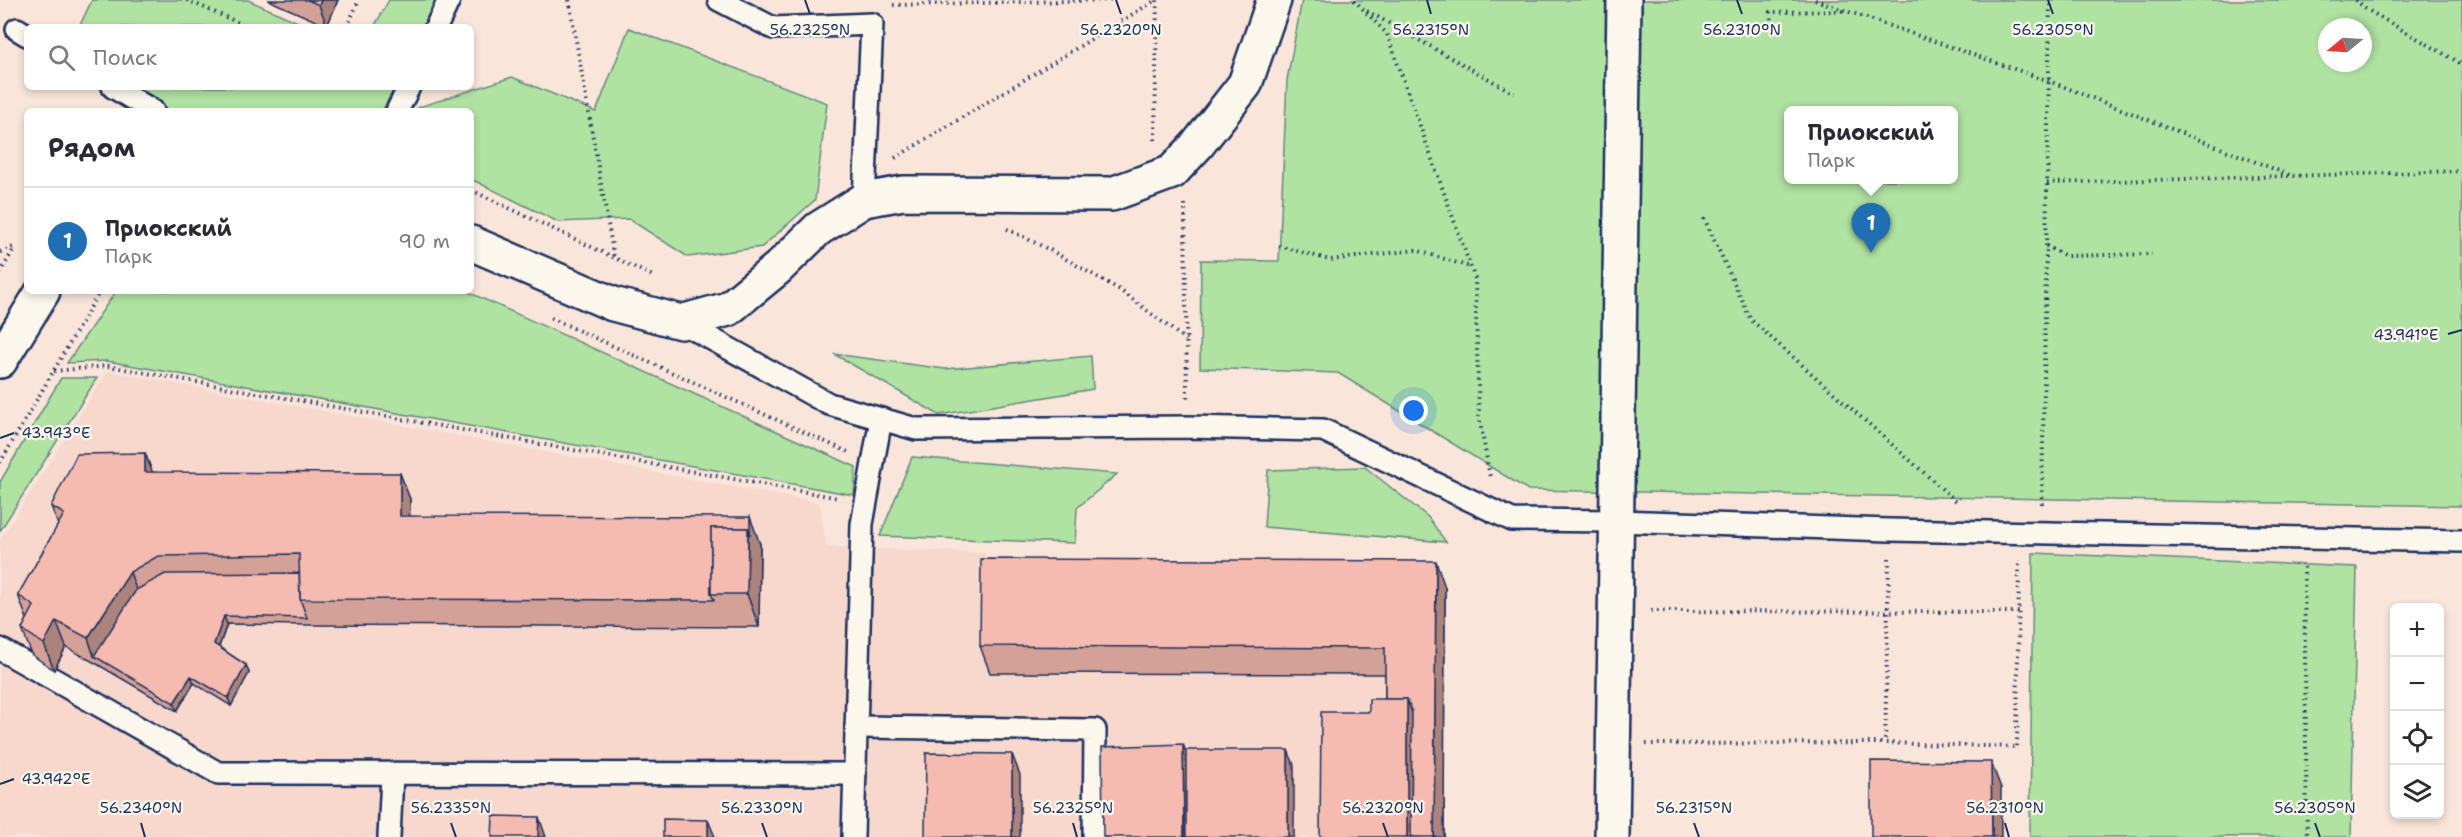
<!DOCTYPE html>
<html lang="ru">
<head>
<meta charset="utf-8">
<style>
	:root { --surface:#fff; --page:#f7f7f7; --text:#2b2b33; --muted:#7c7c81; --line:#e1e1e2; --accent:#1f6fb2 }
	body { margin:0; font-family:"Shantell Sans",sans-serif; background:var(--page); color:var(--text) }
	.controls { position:absolute; right:18px; bottom:18px; display:grid; overflow:hidden; border-radius:9px; box-shadow:0 3px 9px #0003 }
	.controls button { width:54px; height:54px; display:grid; place-items:center; padding:0; border:0; border-bottom:2px solid var(--line); background:var(--surface); color:var(--text); font:30px sans-serif }
	.compass { position:absolute; left:2318px; top:18px; width:54px; height:54px; border-radius:50%; background:var(--surface); box-shadow:0 3px 9px #0003; rotate:252deg }
	.you { position:absolute; left:1414px; top:411px; width:21px; height:21px; margin:-15px; border:4px solid #fff; border-radius:50%; background:#1a73e8; box-shadow:0 0 0 9px #1a73e833 }
	.badge { display:grid; place-items:center; width:39px; height:39px; border-radius:50%; background:var(--accent); color:#fff; font-size:20px; font-weight:700 }
	.pin { position:absolute; translate:-50% -50px; filter:drop-shadow(0 2px 3px #0008) }
	.pin::after { content:''; position:absolute; top:32px; width:21px; height:18px; background:inherit; clip-path:polygon(0 0,100% 0,50% 100%) }
	.popup { position:absolute; left:1784px; top:106px; width:174px; height:78px; box-sizing:border-box; display:grid; place-content:center; border-radius:9px; background:var(--surface); filter:drop-shadow(0 2px 4px #0005); font-size:20px; white-space:nowrap; color:var(--muted) }
	.popup b { font-size:22px; color:var(--text) }
	.popup::after { content:''; position:absolute; left:50%; top:100%; margin-left:-12px; border:12px solid transparent; border-top-color:var(--surface) }
	.list { margin:0; padding:0; list-style:none }
	h2 { display:flex; justify-content:space-between; align-items:center; height:78px; margin:0; padding:0 24px; font-size:26px }
	h2 small { font-size:20px; font-weight:400; color:var(--muted) }
	.list li { display:grid; grid-template-columns:39px 1fr auto; gap:18px; align-items:center; box-sizing:border-box; height:108px; padding:0 24px; border-top:2px solid var(--line) }
	.list b { display:block; font-size:22px; white-space:nowrap }
	.list p { margin:0; font-size:20px; white-space:nowrap; color:var(--muted) }
	.list em { font-size:20px; font-style:normal; color:var(--muted) }
	.icon { flex:none; width:33px; height:33px; fill:none; stroke:currentColor; stroke-width:2; stroke-linecap:round; stroke-linejoin:round }
	.map { position:relative; flex:none; width:2462px; height:837px; overflow:hidden }
	.search { position:absolute; background:var(--surface); box-shadow:0 3px 9px #0003; left:24px; top:24px; width:450px; height:66px; display:flex; align-items:center; gap:15px; box-sizing:border-box; padding:0 21px; border-radius:9px; color:var(--muted); font-size:22px }
	.panel { position:absolute; background:var(--surface); box-shadow:0 3px 9px #0003; left:24px; top:108px; width:450px; height:186px; border-radius:9px }
	.map>svg:first-child { display:block }
	.built { fill:#f8d8cd }
	.green { fill:#b0e2a2; stroke:#668880; stroke-width:1.5; fill-rule:evenodd }
	.lines { fill:none; stroke-linecap:round; stroke-linejoin:round }
	.lane-casing { stroke:#1b2f5e; stroke-width:26 }
	.street-casing { stroke:#1b2f5e; stroke-width:38 }
	.path { stroke:#1b2f5e; stroke-width:4; stroke-dasharray:1.5 4.5; stroke-linecap:butt }
	.lane { stroke:#fbf7ec; stroke-width:21 }
	.street { stroke:#fbf7ec; stroke-width:33 }
	.wall { fill:#d3a197; stroke:#1b2f5e; stroke-width:1.5 }
	.shaded-wall { fill:#ac837b; stroke:#1b2f5e; stroke-width:1.5 }
	.building { fill:#f5bbb0; stroke:#1b2f5e; stroke-width:1.5 }
	.ticks { fill:none; stroke:#1b2f5e; stroke-width:2 }
	.ticks-label { font-size:15px; text-anchor:middle; fill:#1b2f5e; stroke:#fbf7ec; stroke-width:4.5; stroke-linejoin:round; paint-order:stroke }
</style>
</head>
<body>
<div class="map">
<svg width="2462" height="837" viewBox="0 0 2462 837">
	<rect width="100%" height="100%" fill="#f9e5da"/>
	<filter id="ink" filterUnits="userSpaceOnUse"><feTurbulence type="fractalNoise" baseFrequency=".0167" numOctaves="2"/><feDisplacementMap in="SourceGraphic" scale="12" xChannelSelector="R" yChannelSelector="G"/><feConvolveMatrix kernelMatrix="1 2 1 2 8 2 1 2 1" color-interpolation-filters="sRGB"/></filter>
	<g filter="url(#ink)">
		<polygon class="built" points="108,371 820,503 826,547 985,553 990,586 1445,587 1444,837 0,837 0,540"/>
		<g class="green">
			<polygon points="92,0 248,0 309,27 79,27"/>
			<polygon points="389,0 439,0 425,27 374,27"/>
			<path d="M1302 0H2462V506L1528 490 1338 373 1200 368 1201 260 1279 261 1287 80ZM2327 27H2363V63H2327ZM1788 110H1954V180H1788Z"/>
			<polygon points="629,28 827,103 815,200 762,247 688,257 629,219 558,222 471,179 471,111 417,111 419,107 512,77 596,112"/>
			<polygon points="108,87 395,87 382,111 143,111"/>
			<polygon points="116,291 466,291 856,467 854,495 107,361 67,363"/>
			<polygon points="834,354 945,369 1091,356 1093,389 939,415"/>
			<polygon points="61,378 97,378 0,531 0,482"/>
			<polygon points="912,457 1117,474 1077,508 1075,543 880,536"/>
			<polygon points="1365,467 1428,517 1446,542 1264,527 1268,470"/>
			<polygon points="2033,553 2357,567 2351,837 2030,837"/>
		</g>
		<g class="lines">
			<g class="lane-casing">
				<g id="lane">
					<polyline points="719,0 773,28 872,24 864,200"/>
					<polyline points="436,27 449,0"/>
					<polyline points="17,29 27,35"/>
					<polyline points="113,87 153,111"/>
					<polyline points="397,111 409,87"/>
					<polyline points="681,322 829,404 916,429 1188,427 1323,430 1512,520 1617,521 1889,530 2462,541"/>
					<polyline points="0,649 218,773 855,774"/>
					<polyline points="856,727 1095,730 1094,837"/>
					<polyline points="389,837 392,775"/>
					<polyline points="853,837 862,524 881,419"/>
				</g>
			</g>
			<g class="street-casing">
				<g id="street">
					<polyline points="471,243 613,304 681,322 728,309 778,268 818,229 864,200 903,193 1112,194 1172,172 1198,144 1245,84 1274,0"/>
					<polyline points="0,361 43,291"/>
					<polyline points="1612,837 1624,0"/>
				</g>
			</g>
			<g class="path">
				<polyline points="187,0 248,27"/>
				<polyline points="569,0 614,258"/>
				<polyline points="1354,0 1387,34 1475,279 1479,416 1490,477"/>
				<polyline points="1815,0 2049,81 2292,176"/>
				<polyline points="2356,0 2364,8 2462,64"/>
				<polyline points="893,5 1111,0"/>
				<polyline points="1367,11 1514,93"/>
				<polyline points="1771,19 1770,12 1844,11"/>
				<polyline points="347,27 359,0"/>
				<polyline points="1155,140 1157,0"/>
				<polyline points="895,158 1156,0"/>
				<polyline points="2047,183 2462,171"/>
				<polyline points="471,190 655,277"/>
				<polyline points="1185,204 1187,400"/>
				<polyline points="1704,218 1751,320 1956,501"/>
				<polyline points="1007,229 1050,250 1120,290 1186,340"/>
				<polyline points="1279,246 1330,260 1416,250 1470,267"/>
				<polyline points="2046,246 2066,256 2152,254"/>
				<polyline points="0,252 14,247"/>
				<polyline points="0,273 15,247"/>
				<polyline points="551,318 848,452"/>
				<polyline points="54,371 108,366 839,498"/>
				<polyline points="0,463 100,291"/>
				<polyline points="2042,504 2050,0"/>
				<polyline points="1889,558 1885,743 2017,747 2019,560"/>
				<polyline points="2304,567 2307,837"/>
				<polyline points="1651,611 2019,612"/>
				<polyline points="1646,744 1885,743"/>
			</g>
			<use href="#lane" class="lane"/>
			<use href="#street" class="street"/>
		</g>
		<g class="wall">
			<polygon points="268,0 338,0 327,26"/>
			<polygon points="145,453 152,472 410,499 409,516 760,544 759,627 310,625 227,624 219,647 246,665 249,673 231,706 194,683 177,711 97,664 66,647 54,670 32,655 22,629 27,619 18,595 58,525 51,506"/>
			<polygon points="1445,587 1444,837 1369,712 1385,699 1385,674 990,673 980,646"/>
		</g>
		<g class="shaded-wall">
			<polygon points="321,0 338,0 327,26 319,5"/>
			<polygon points="145,453 155,479 145,472"/>
			<polygon points="400,473 410,499 409,542 400,516"/>
			<polygon points="750,517 760,544 759,627 747,594 748,528"/>
			<polygon points="1436,561 1445,587 1444,837 1434,837"/>
			<polygon points="130,572 139,598 94,656 88,638"/>
			<polygon points="224,616 227,624 217,652 214,644"/>
			<polygon points="56,621 66,647 54,670 44,644"/>
			<polygon points="246,665 249,673 231,706 228,698"/>
			<polygon points="191,676 194,683 177,711 174,703"/>
			<polygon points="1407,699 1421,737 1421,837 1407,837"/>
			<polygon points="1183,744 1191,765 1191,837 1184,837"/>
			<polygon points="1288,750 1294,765 1294,837 1288,837"/>
			<polygon points="1012,754 1020,775 1020,837 1012,837"/>
			<polygon points="1991,762 2001,788 2001,837 1992,837"/>
			<polygon points="539,817 546,837 538,837"/>
			<polygon points="708,820 715,837 708,837"/>
		</g>
		<g class="building">
			<polygon points="308,0 321,0 319,5"/>
			<polygon points="145,453 145,472 400,473 400,516 750,517 750,535 748,528 711,528 711,594 714,600 300,599 299,554 158,556 130,572 88,638 56,621 44,644 22,629 34,606 18,595 64,514 51,506 77,454"/>
			<polygon points="711,528 748,528 747,594 711,594"/>
			<polygon points="981,559 1436,561 1434,837 1411,837 1412,711 1407,699 1385,699 1385,648 980,646"/>
			<polygon points="299,573 300,599 307,618 224,616 214,644 246,665 228,698 191,676 174,703 94,656 136,590 165,574"/>
			<polygon points="1369,699 1407,699 1407,837 1320,837 1321,712 1369,712"/>
			<polygon points="1183,744 1184,837 1103,837 1102,747"/>
			<rect x="1186" y="750" width="102" height="87"/>
			<polygon points="926,753 1012,754 1012,837 925,837"/>
			<polygon points="1871,761 1991,762 1992,837 1871,837"/>
			<polygon points="493,816 539,817 538,837 492,837"/>
			<polygon points="663,819 708,820 708,837 663,837"/>
		</g>
	</g>
	<path class="ticks" d="M805 0 810 14M1116 0 1121 14M1427 0 1431 14M1737 0 1742 14M2048 0 2053 14M2448 334 2462 330M0 438 14 433M0 784 14 779M141 823 145 837M451 823 456 837M762 823 767 837M1073 823 1077 837M1383 823 1388 837M1694 823 1699 837M2005 823 2009 837M2315 823 2320 837"/>
	<g class="ticks-label">
		<text x="810" y="35">56.2325°N</text>
		<text x="1121" y="35">56.2320°N</text>
		<text x="1431" y="35">56.2315°N</text>
		<text x="1742" y="35">56.2310°N</text>
		<text x="2053" y="35">56.2305°N</text>
		<text x="2406" y="340">43.941°E</text>
		<text x="56" y="438">43.943°E</text>
		<text x="56" y="784">43.942°E</text>
		<text x="141" y="813">56.2340°N</text>
		<text x="451" y="813">56.2335°N</text>
		<text x="762" y="813">56.2330°N</text>
		<text x="1073" y="813">56.2325°N</text>
		<text x="1383" y="813">56.2320°N</text>
		<text x="1694" y="813">56.2315°N</text>
		<text x="2005" y="813">56.2310°N</text>
		<text x="2315" y="813">56.2305°N</text>
	</g>
</svg>
<div class="controls">
<button>+</button>
<button>−</button>
<button><svg class="icon" aria-label="locate" viewBox="0 0 24 24"><circle cx="12" cy="12" r="6"/><path d="M12 2v4M12 18v4M2 12h4M18 12h4"/></svg></button>
<button><svg class="icon" aria-label="layers" viewBox="0 0 24 24"><path d="M12 4l9 5-9 5-9-5zM3 14l9 5 9-5"/></svg></button>
</div>
<svg class="compass" viewBox="-18 -18 36 36"><path d="M0-13l5 13h-10z" fill="#e53935"/><path d="M0 13l5-13h-10z" fill="#7c7c81"/></svg>
<div class="you"></div>
<div class="pin badge" style="left:1871px;top:253px">1</div>
<div class="popup"><b>Приокский</b>Парк</div>
<div class="search"><svg class="icon" aria-label="search" viewBox="0 0 24 24"><circle cx="10" cy="10" r="6"/><path d="M15 15l6 6"/></svg>Поиск</div>
<section class="panel">
<h2>Рядом<small></small></h2>
<ul class="list">
<li><span class="badge">1</span><div><b>Приокский</b><p>Парк</p></div><em>90 m</em></li>
</ul>
</section>
</div>
</body>
</html>
